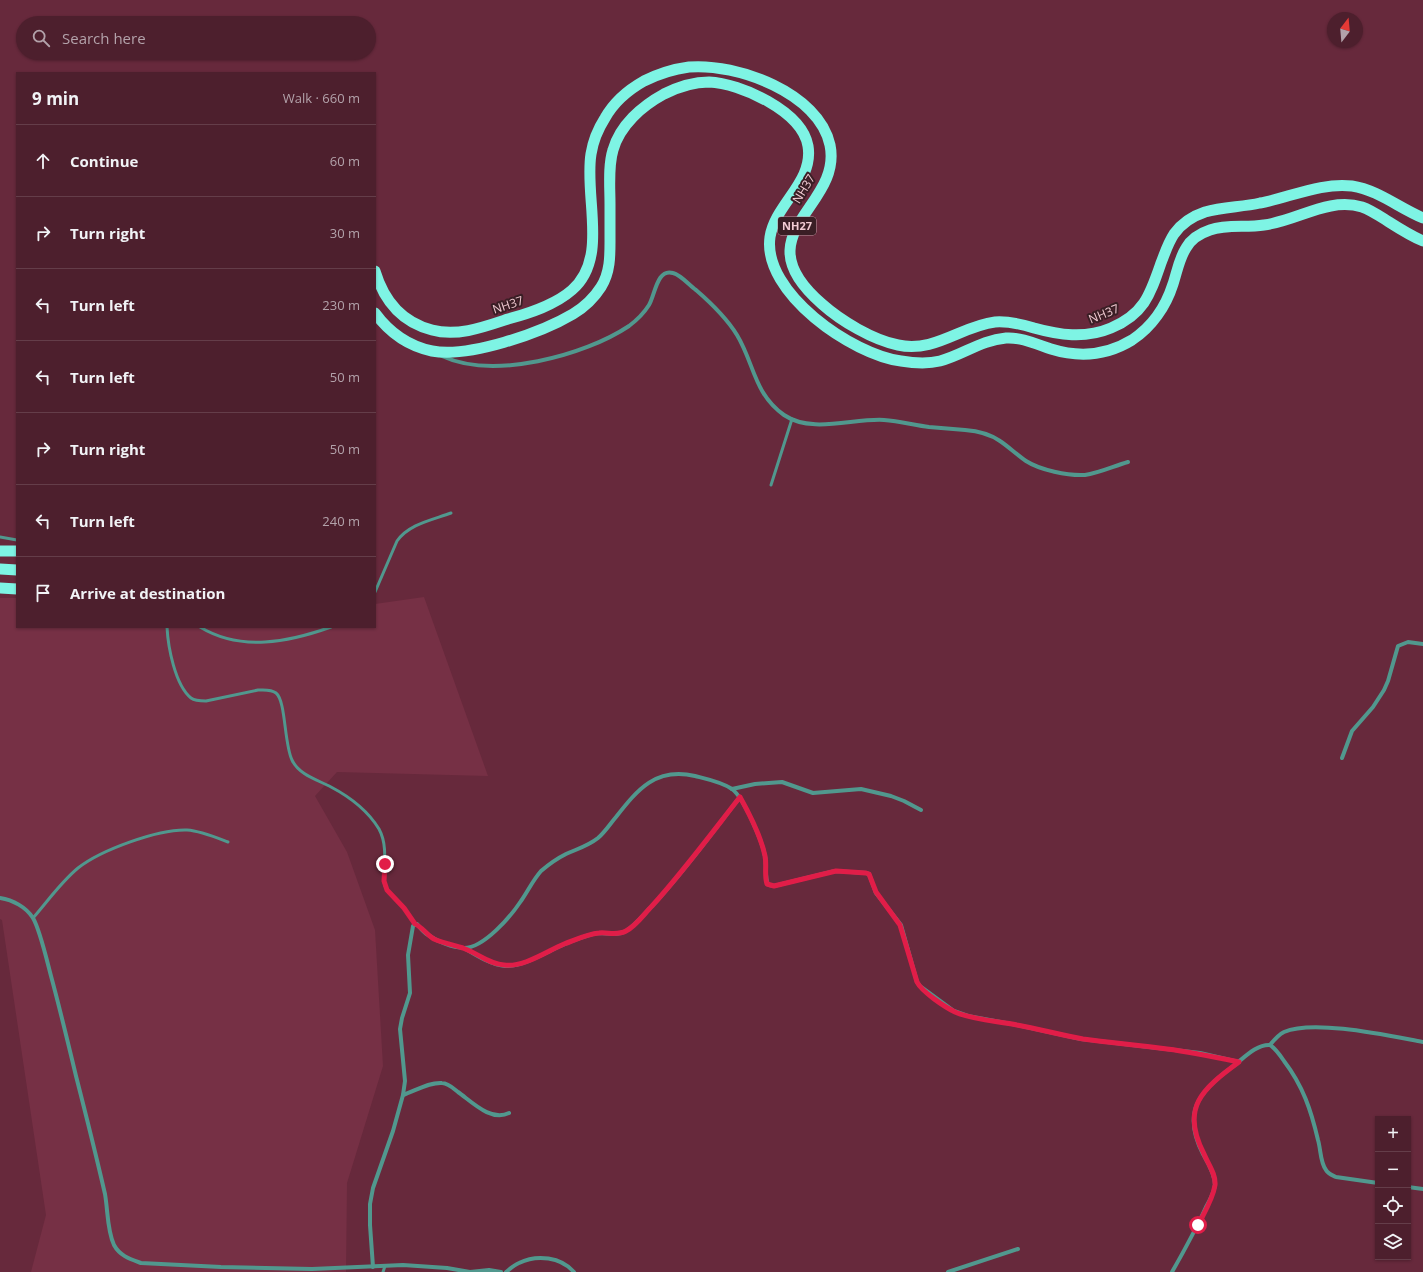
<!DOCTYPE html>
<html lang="en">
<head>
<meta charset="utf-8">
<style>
	:root { --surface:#4d1f2d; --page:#572c39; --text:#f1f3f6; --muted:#b3a2aa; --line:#643d49 }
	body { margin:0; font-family:"Open Sans",sans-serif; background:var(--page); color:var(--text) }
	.controls { position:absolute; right:12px; bottom:12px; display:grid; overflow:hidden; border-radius:0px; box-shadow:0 1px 3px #0004 }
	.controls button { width:36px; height:36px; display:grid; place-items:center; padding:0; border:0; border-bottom:1px solid var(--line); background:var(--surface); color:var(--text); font:20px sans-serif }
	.compass { position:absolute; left:1327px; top:12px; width:36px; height:36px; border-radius:50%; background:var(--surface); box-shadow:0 1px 3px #0004; rotate:16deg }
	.stop { position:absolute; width:12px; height:12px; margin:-9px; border:3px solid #e11d48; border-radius:50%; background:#fff }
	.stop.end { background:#e11d48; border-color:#fff; box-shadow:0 1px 4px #0008 }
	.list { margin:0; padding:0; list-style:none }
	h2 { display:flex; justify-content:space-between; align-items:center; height:52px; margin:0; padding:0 16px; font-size:17px }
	h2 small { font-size:13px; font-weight:400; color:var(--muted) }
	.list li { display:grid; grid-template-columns:26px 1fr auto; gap:12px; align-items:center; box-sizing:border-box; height:72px; padding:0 16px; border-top:1px solid var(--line) }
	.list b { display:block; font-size:15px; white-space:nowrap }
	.list em { font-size:13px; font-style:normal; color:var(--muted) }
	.icon { flex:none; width:22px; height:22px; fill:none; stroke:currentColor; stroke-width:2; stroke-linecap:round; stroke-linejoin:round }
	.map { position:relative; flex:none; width:1423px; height:1272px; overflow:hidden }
	.search { position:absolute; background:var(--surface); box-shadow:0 1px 3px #0004; left:16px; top:16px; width:360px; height:44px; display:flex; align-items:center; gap:10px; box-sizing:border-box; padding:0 14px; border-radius:22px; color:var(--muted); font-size:15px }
	.panel { position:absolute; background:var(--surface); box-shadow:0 1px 3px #0004; left:16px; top:72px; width:360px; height:556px; border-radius:0px }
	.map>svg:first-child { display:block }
	.built { fill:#763045 }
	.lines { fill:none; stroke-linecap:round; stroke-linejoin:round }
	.service { stroke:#51988e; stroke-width:3 }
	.minor { stroke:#51988e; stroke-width:4 }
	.trunk { stroke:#7ef4e4; stroke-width:11 }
	.route { stroke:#e11d48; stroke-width:5 }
	.labels { text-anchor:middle; stroke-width:4; stroke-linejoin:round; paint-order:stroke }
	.shield { fill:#3a1e25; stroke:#bb979f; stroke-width:1 }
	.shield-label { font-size:11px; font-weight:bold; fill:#f2cbd3 }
	.street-label { font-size:12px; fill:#f2cbd3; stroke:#3a1e25 }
</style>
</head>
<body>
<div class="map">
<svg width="1423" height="1272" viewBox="0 0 1423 1272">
	<rect width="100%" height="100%" fill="#67293c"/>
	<polygon class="built" points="424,597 488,776 337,772 315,796 347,852 375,930 383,1066 347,1183 346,1272 31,1272 46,1215 2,920 0,919 0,598 17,598 17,627 375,627 375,604"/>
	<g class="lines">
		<g class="service">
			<polyline points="771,485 792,419"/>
			<polyline points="0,537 17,540"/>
			<path d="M375 592 397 541C409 524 432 520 451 513"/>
			<path d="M167 627C168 647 175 685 191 698 195 701 201 701 206 701L258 690C264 690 271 689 276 693 286 701 284 744 292 760 299 775 318 780 331 787 350 797 368 811 379 829 386 842 385 856 384 871 384 876 383 881 385 886 388 894 397 900 403 907 408 912 411 918 415 924"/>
			<path d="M200 627C241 652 289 642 331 627"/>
			<path d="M33 918C47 902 61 882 78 868 101 850 158 829 187 830 201 831 215 837 228 842"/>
			<polyline points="383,1272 385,1266"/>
		</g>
		<g class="minor">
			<path d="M442 356C493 380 584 356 629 326 637 320 644 313 649 305 655 295 657 268 673 273 681 275 689 285 696 290 711 303 726 317 737 335 754 363 754 394 784 415 812 434 853 418 884 420 899 421 914 425 929 427 941 428 953 429 965 430 978 431 990 434 1000 441 1009 447 1017 455 1026 461 1040 470 1068 476 1085 475 1099 473 1114 466 1128 462"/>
			<polyline points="1342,758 1352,731 1373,707 1384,690 1388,681 1398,646 1408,642 1423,644"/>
			<polyline points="732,789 755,784 782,782 813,793 861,789 891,796 904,801 921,810"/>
			<path d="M0 898C13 900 26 907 33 918 40 930 47 961 51 976 60 1009 68 1043 76 1076 86 1115 96 1155 105 1194 108 1211 107 1230 114 1245 120 1256 130 1259 141 1263L221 1267 312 1269 403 1265 447 1268 470 1272 489 1270 501 1272"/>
			<path d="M464 948C476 955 491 965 505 966 524 967 548 951 565 944 575 940 588 934 599 933 608 933 618 936 626 931 636 925 644 914 652 906 684 872 711 834 740 797"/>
			<path d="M1270 1045C1274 1040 1278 1035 1284 1032 1314 1019 1390 1036 1423 1042"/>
			<path d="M403 1095C415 1091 429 1082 442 1083 448 1083 453 1088 458 1092 472 1102 491 1122 509 1113"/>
			<polyline points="1408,1187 1423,1189"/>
			<path d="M373 1267 370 1225V1204L373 1188 393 1131 403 1095 405 1081 400 1029 402 1018 410 993 408 955 413 926 417 924C420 928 423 932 428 935 437 941 452 948 464 948 484 948 511 916 521 901 528 891 533 880 541 871 548 865 558 858 566 854 577 849 588 846 598 838 605 832 610 824 616 817 638 789 656 767 695 776 707 779 722 782 732 789 744 798 762 841 765 856 767 864 764 881 769 885L774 886 835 871 866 873 869 874 876 893 901 925 917 982 920 986 954 1011 968 1016 1017 1025 1081 1039 1200 1053 1239 1062"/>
			<path d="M506 1272C510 1269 514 1265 519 1263 537 1254 561 1257 574 1272"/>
			<polyline points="948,1272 1018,1249"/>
			<path d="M1172 1272C1184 1251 1196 1229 1206 1207 1210 1200 1214 1193 1215 1185 1215 1174 1208 1163 1203 1154 1182 1113 1198 1092 1232 1067 1243 1059 1256 1044 1270 1045 1276 1049 1280 1055 1284 1061 1303 1086 1311 1110 1318 1140 1321 1150 1320 1162 1326 1170 1328 1174 1332 1175 1336 1177L1378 1183"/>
		</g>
		<g class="trunk">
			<path d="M375 271C384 301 401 322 432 330 457 337 484 327 508 319 530 313 555 305 572 290 609 258 584 197 591 154 593 141 598 129 605 118 614 102 628 90 644 81 658 74 674 69 689 67 737 63 819 93 830 145 843 208 740 233 822 304 841 321 873 340 898 345 935 353 961 326 995 322 1009 321 1021 324 1034 328 1059 335 1085 339 1111 328 1144 314 1150 295 1161 263 1165 253 1168 243 1174 234 1181 224 1193 216 1205 212 1223 207 1242 207 1260 203 1288 198 1322 182 1352 186 1378 190 1399 208 1423 218"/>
			<path d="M375 313C389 332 408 346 432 351 469 358 541 333 573 314 583 308 594 298 601 287 611 271 610 253 610 235 610 225 610 214 610 204 610 187 608 166 613 150 620 125 642 106 664 94 678 87 694 82 709 82 740 83 802 111 808 146 814 182 775 204 770 237 762 293 853 355 901 361 913 363 928 364 940 361 963 355 981 340 1006 338 1021 337 1036 344 1051 349 1080 358 1106 356 1132 340 1152 327 1166 306 1173 284 1177 272 1179 259 1186 248 1191 239 1201 233 1210 230 1227 224 1246 228 1264 225 1297 221 1328 197 1362 207 1371 210 1381 217 1389 222 1400 229 1411 236 1423 241"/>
			<polyline points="0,551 17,551"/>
			<polyline points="0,569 17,570"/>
			<polyline points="0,588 17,589"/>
		</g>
	</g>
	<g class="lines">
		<path class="route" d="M385 864 384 881 387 890 404 908 415 924C421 926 427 935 434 939 443 943 453 945 463 948 477 953 489 964 504 965 523 968 547 951 564 944 575 940 587 934 599 933 608 932 617 936 626 931 636 926 644 914 652 906 683 872 711 834 740 797 750 815 761 836 765 856 767 865 764 875 767 884L774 886 836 871 866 873 869 874 876 892 900 925 917 982C922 992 945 1007 955 1012 973 1020 998 1021 1017 1025 1039 1029 1061 1035 1083 1039 1111 1043 1139 1045 1167 1049 1191 1052 1215 1057 1239 1062 1202 1089 1180 1108 1204 1154 1208 1164 1216 1174 1215 1185 1213 1199 1204 1213 1198 1225"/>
	</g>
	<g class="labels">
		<rect class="shield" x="778" y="217" width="38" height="18" rx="3"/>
		<g class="shield-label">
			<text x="797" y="230">NH27</text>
		</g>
		<g class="street-label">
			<text transform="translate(804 189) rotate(-59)" y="4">NH37</text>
			<text transform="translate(508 305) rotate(-18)" y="4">NH37</text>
			<text transform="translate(1104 314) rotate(-22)" y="4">NH37</text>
		</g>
	</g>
</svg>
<div class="controls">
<button>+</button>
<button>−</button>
<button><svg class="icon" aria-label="locate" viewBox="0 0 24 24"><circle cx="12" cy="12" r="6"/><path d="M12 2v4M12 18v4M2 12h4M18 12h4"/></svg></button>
<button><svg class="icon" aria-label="layers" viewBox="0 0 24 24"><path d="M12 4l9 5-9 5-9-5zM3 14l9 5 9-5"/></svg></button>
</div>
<svg class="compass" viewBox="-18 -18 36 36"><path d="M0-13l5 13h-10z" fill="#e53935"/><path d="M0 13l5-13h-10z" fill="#b3a2aa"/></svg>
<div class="stop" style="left:1198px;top:1225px"></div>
<div class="stop end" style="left:385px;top:864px"></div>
<div class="search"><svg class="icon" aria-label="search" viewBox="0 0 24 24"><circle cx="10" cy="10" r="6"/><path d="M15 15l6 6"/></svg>Search here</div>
<section class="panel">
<h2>9 min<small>Walk · 660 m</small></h2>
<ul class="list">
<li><svg class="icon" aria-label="ahead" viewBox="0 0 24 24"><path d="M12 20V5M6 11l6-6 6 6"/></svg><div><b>Continue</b></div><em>60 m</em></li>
<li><svg class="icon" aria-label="right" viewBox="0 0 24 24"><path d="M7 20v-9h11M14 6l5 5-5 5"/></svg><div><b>Turn right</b></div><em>30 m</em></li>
<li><svg class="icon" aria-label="left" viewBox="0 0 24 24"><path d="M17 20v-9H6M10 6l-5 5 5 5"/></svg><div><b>Turn left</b></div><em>230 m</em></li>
<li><svg class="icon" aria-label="left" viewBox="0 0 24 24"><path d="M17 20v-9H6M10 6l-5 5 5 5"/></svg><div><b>Turn left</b></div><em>50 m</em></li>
<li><svg class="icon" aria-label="right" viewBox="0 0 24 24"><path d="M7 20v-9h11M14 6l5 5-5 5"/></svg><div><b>Turn right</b></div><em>50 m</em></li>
<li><svg class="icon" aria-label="left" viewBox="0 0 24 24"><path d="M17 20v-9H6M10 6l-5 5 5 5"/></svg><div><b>Turn left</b></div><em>240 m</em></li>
<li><svg class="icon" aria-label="arrive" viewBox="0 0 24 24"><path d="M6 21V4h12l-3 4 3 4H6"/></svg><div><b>Arrive at destination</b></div></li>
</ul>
</section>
</div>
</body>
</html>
